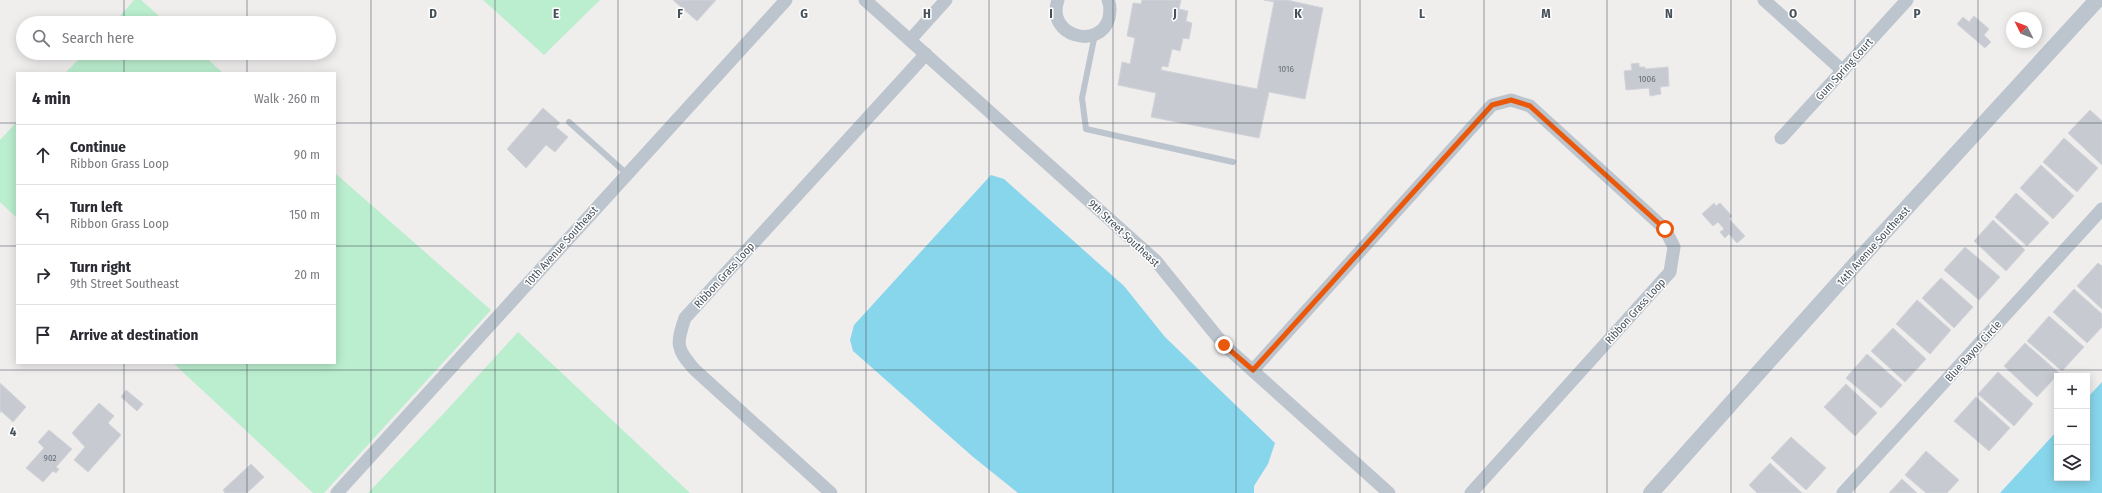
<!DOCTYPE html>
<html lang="en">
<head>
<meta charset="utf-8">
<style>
	:root { --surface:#fff; --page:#f7f7f7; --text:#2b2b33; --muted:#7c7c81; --line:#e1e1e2 }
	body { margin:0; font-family:"Fira Sans Condensed",sans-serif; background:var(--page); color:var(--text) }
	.controls { position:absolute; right:12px; bottom:12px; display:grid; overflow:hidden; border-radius:0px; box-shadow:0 2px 10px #0003 }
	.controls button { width:36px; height:36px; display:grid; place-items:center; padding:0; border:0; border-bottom:1px solid var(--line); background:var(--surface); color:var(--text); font:20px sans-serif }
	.compass { position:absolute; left:2006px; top:12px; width:36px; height:36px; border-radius:50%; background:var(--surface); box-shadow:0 2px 10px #0003; rotate:312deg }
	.stop { position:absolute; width:12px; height:12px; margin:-9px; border:3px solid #ea580c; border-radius:50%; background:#fff }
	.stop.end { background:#ea580c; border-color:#fff; box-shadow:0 1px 4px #0008 }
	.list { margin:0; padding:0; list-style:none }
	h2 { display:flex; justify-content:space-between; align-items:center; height:52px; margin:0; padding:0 16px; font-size:17px }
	h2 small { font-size:13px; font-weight:400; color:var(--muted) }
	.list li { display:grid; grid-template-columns:26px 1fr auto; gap:12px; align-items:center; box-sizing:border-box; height:60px; padding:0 16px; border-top:1px solid var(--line) }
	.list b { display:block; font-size:15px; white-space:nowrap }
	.list p { margin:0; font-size:13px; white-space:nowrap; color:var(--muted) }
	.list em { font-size:13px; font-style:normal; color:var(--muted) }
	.icon { flex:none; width:22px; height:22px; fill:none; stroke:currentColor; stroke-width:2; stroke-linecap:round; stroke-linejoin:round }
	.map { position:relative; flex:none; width:2102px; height:493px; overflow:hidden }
	.search { position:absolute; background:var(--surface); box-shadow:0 2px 10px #0003; left:16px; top:16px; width:320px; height:44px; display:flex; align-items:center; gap:10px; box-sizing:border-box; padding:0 14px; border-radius:22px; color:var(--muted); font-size:15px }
	.panel { position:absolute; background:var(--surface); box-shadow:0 2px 10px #0003; left:16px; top:72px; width:320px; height:292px; border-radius:0px }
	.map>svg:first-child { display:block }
	.green { fill:#bbeecf }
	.water { fill:#88d6eb }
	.building { fill:#c7cad0; stroke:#d1d4d9 }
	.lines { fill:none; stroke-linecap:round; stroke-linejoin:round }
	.service { stroke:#bcc5cd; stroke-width:6 }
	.minor { stroke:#bcc5cd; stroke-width:13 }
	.tertiary { stroke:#bcc5cd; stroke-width:16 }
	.route { stroke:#ea580c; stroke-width:5 }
	.grid { fill:none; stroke:#46515b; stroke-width:1; stroke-opacity:0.55 }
	.labels { text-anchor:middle; stroke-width:3; stroke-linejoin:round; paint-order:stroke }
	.number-label { font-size:9px; fill:#666f78 }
	.street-label { font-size:11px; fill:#46515b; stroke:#fff }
	.grid-label { font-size:13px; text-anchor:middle; font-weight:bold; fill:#46515b; stroke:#fff; stroke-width:3; stroke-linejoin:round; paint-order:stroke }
</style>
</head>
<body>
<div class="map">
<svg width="2102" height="493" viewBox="0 0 2102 493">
	<rect width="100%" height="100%" fill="#f0eded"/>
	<g class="green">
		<polygon points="134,0 141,0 167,23 114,23"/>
		<polygon points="483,0 600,0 544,55"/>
		<polygon points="85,53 201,53 223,73 65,73"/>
		<polygon points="17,122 17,218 0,202 0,140"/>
		<polygon points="335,173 491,310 324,493 313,493 173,363 335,363"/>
		<polygon points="518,332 690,493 368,493 446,411"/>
	</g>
	<g class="water">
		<polygon points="991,175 1004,179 1124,286 1165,337 1275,443 1268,464 1254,486 1254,493 1018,493 972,456 853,351 850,340 854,325"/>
		<polygon points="2102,382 2102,493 2000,493 2057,431 2057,478 2087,478 2087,398"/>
	</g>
	<g class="building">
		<polygon points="673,0 716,0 697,21"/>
		<polygon points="1142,0 1181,0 1179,9 1188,11 1186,21 1192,23 1189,39 1183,38 1180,51 1172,49 1168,67 1162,66 1161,70 1257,89 1274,2 1264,0 1287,0 1323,8 1305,99 1269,92 1259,138 1151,117 1156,93 1118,85 1122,62 1130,64 1135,38 1127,36 1133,3 1141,4"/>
		<polygon points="1974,16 1989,29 1984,35 1991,42 1985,48 1957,24 1963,17 1969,22"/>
		<polygon points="1639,63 1639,67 1645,67 1645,69 1668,67 1669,86 1660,87 1661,94 1650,96 1649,88 1626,90 1624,71 1632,70 1631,64"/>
		<polygon points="543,108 560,123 556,127 568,137 555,152 546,145 526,168 507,149"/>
		<polygon points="2090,110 2102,121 2102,165 2068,133"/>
		<polygon points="2064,138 2098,168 2077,192 2043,162"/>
		<polygon points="2041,165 2074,196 2053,219 2020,188"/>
		<polygon points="2016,193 2049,223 2027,246 1995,217"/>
		<polygon points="1714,203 1716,206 1720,203 1732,216 1729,219 1745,236 1737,243 1729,234 1725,238 1720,232 1724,229 1718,222 1713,226 1702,214"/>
		<polygon points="1993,220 2025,250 2006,271 1974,241"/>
		<polygon points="1965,247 2000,277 1979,300 1944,270"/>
		<polygon points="2098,263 2102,266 2102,309 2077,286"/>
		<polygon points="1941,278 1973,307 1954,328 1922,298"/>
		<polygon points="2074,289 2102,314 2102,327 2087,343 2053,312"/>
		<polygon points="1917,300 1951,330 1930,354 1896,324"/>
		<polygon points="2049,316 2084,347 2062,371 2027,341"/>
		<polygon points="1893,328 1926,359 1905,382 1871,351"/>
		<polygon points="2025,343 2059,373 2037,397 2004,366"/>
		<polygon points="1867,354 1902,385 1881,408 1846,378"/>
		<polygon points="1998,372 2033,404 2014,426 1978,394"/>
		<polygon points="0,383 26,407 13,422 1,411 0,413"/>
		<polygon points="1846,384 1877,413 1855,436 1824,407"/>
		<polygon points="126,390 143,404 137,411 121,397"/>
		<polygon points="1976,397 2010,428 1989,451 1954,421"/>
		<polygon points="99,403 114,416 108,423 121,435 88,472 74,460 85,447 72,433"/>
		<polygon points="49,430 72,449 56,467 59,469 56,473 53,471 43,482 26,468 44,448 38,442"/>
		<polygon points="1791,437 1826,468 1806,490 1771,458"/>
		<polygon points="1926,451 1959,480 1947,493 1926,493 1905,475"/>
		<polygon points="1770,463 1802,493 1757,493 1749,485"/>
		<polygon points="251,464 264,477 247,493 225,493 223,490"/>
		<polygon points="1902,479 1917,493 1889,493"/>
	</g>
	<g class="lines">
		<g class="service">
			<polyline points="1095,34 1082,98 1086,129 1233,162"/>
			<polyline points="569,122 627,174"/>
		</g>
		<g class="minor">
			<polyline points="865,0 1156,261 1224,345 1389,493"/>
			<path d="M1058 0C1045 36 1100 51 1109 18 1110 12 1111 6 1108 0"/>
			<polyline points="1764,0 1843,71"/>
			<polyline points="910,40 946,0"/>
			<polyline points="1781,138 1907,0"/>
			<polyline points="1253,370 1492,105 1511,100 1530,106 1665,229 1674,247 1670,272 1471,493"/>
			<polyline points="337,493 786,0"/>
			<path d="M831 493 695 370C676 349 676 344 685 318L926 54"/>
			<polyline points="1843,493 2102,209"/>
		</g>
		<polyline class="tertiary" points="1651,493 1868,250 2097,0"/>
	</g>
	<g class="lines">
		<polyline class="route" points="1224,345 1253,370 1492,105 1511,100 1530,106 1665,229"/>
	</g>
	<path class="grid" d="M124 0V23M247 0V23M371 0V493M495 0V493M618 0V493M742 0V493M866 0V493M989 0V493M1113 0V493M1236 0V493M1360 0V493M1484 0V493M1607 0V493M1731 0V493M1855 0V493M1978 0V493M124 53V73M247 53V73M0 123H17M335 123H2102M0 246H17M335 246H2102M124 363V493M247 363V493M0 370H2102"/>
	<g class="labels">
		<g class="number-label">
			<text x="1286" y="72">1016</text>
			<text x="1647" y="82">1006</text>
			<text x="50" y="461">902</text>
		</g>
		<g class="street-label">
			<text transform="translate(1844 69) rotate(-48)" y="4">Gum Spring Court</text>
			<text transform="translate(1124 233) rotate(43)" y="4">9th Street Southeast</text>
			<text transform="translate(561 246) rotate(-48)" y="4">10th Avenue Southeast</text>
			<text transform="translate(1873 246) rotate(-48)" y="4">14th Avenue Southeast</text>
			<text transform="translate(724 275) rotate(-48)" y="4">Ribbon Grass Loop</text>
			<text transform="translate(1635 311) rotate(-48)" y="4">Ribbon Grass Loop</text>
			<text transform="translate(1973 351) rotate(-48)" y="4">Blue Bayou Circle</text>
		</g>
	</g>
	<g class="grid-label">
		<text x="433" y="18">D</text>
		<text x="556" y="18">E</text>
		<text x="680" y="18">F</text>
		<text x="804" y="18">G</text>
		<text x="927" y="18">H</text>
		<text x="1051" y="18">I</text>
		<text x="1175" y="18">J</text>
		<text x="1298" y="18">K</text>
		<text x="1422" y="18">L</text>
		<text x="1546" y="18">M</text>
		<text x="1669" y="18">N</text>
		<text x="1793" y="18">O</text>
		<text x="1917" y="18">P</text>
		<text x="13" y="436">4</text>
	</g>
</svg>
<div class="controls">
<button>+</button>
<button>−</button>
<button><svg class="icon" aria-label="layers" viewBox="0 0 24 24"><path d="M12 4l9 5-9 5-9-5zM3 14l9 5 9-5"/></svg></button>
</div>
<svg class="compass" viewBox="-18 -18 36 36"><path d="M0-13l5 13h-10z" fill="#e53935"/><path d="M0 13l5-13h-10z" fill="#7c7c81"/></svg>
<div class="stop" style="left:1665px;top:229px"></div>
<div class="stop end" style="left:1224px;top:345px"></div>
<div class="search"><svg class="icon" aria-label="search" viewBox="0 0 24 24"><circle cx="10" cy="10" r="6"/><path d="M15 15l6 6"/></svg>Search here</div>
<section class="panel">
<h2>4 min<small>Walk · 260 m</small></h2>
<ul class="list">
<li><svg class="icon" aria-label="ahead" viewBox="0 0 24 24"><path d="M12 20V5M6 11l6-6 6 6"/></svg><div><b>Continue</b><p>Ribbon Grass Loop</p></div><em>90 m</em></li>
<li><svg class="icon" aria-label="left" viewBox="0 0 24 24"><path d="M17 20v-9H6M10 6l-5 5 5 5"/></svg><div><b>Turn left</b><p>Ribbon Grass Loop</p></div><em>150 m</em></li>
<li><svg class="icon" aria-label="right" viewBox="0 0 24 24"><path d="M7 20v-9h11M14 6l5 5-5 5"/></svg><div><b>Turn right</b><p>9th Street Southeast</p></div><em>20 m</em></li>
<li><svg class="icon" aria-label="arrive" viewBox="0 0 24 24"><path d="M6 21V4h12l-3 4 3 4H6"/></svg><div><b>Arrive at destination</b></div></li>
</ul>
</section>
</div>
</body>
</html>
